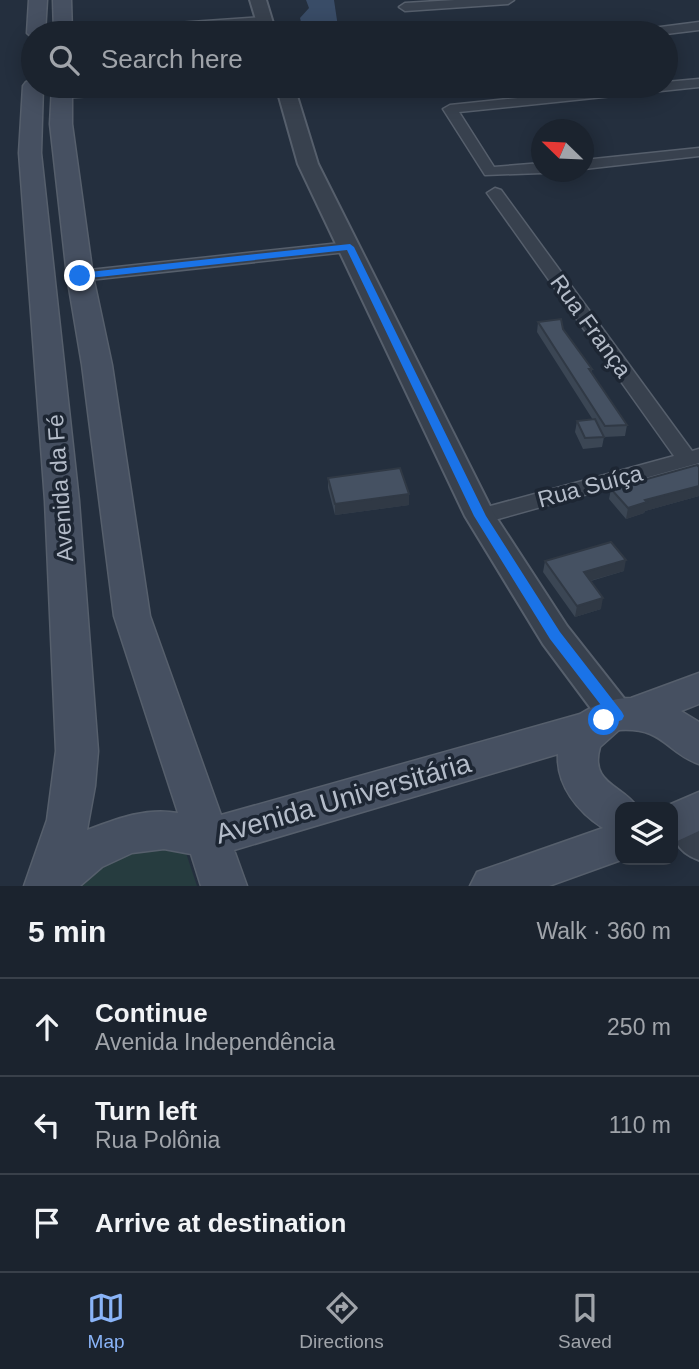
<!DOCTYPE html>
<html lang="en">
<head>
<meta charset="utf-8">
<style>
	:root { --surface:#1b232e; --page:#282f3a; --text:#f1f3f6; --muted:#a0a4aa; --line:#39404a; --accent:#8ab4f8 }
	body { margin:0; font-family:Helvetica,sans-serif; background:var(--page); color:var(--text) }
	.controls { position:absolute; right:21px; bottom:21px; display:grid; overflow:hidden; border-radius:14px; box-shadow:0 4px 18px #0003 }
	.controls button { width:63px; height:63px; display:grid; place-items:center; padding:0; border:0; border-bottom:2px solid var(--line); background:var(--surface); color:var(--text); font:35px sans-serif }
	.compass { position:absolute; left:531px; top:119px; width:63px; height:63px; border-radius:50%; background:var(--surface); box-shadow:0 4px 18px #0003; rotate:293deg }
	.stop { position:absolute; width:21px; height:21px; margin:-16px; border:5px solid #1a73e8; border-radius:50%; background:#fff }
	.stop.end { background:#1a73e8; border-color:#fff; box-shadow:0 2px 7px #0008 }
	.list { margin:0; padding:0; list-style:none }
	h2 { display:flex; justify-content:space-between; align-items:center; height:91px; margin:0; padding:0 28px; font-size:30px }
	h2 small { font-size:23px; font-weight:400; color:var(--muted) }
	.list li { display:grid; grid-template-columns:46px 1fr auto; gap:21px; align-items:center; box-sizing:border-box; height:98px; padding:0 28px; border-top:2px solid var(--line) }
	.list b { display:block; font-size:26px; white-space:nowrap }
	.list p { margin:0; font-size:23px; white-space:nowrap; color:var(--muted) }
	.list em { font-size:23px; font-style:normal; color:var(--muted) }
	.icon { flex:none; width:38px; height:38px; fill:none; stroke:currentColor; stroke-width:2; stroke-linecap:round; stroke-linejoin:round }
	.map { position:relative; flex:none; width:699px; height:886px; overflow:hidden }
	.search { position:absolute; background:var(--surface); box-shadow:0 4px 18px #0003; left:21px; right:21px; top:21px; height:77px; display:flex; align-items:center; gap:18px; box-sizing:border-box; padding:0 24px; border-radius:38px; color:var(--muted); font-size:26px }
	.sheet { height:385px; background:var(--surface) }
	nav { display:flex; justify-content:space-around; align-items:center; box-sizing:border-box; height:98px; border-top:2px solid var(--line); background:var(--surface); font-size:19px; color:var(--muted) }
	nav a { display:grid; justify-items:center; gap:4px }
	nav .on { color:var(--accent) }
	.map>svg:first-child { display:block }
	.green { fill:#263c3f }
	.water { fill:#394c67 }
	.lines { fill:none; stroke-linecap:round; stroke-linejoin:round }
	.minor-casing { stroke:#565f6c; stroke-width:3 }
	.tertiary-casing { stroke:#565f6c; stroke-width:4 }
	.secondary-casing { stroke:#565f6c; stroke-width:3 }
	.minor { fill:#38414e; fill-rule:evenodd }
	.tertiary { fill:#38414e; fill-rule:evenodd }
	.secondary { fill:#465061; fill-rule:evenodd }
	.wall { fill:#3b4654 }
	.shaded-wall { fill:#303945 }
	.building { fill:#455162; stroke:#303945; stroke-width:2 }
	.route { fill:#1a73e8 }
	.labels { text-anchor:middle; stroke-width:7; stroke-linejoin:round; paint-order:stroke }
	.street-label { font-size:23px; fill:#b4bcc9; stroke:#1d2633 }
	.near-street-label { font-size:28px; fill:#b4bcc9; stroke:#1d2633 }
</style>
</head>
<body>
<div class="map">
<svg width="699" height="886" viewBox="0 0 699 886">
	<rect width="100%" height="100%" fill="#242f3e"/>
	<polygon class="green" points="130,848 185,850 197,886 75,886 83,875"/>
	<path class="water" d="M306 0H334L338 27C327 35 314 33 302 26L300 18 309 8Z"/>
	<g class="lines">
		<g class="minor-casing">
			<g id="minor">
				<polygon points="455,0 514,0 508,4 405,11 399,7 405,3"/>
				<polygon points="264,17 268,18 268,24 141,33 85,33 91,29"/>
				<polygon points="699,22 699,30 666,34 639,33 645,29"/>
				<polygon points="699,79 699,87 459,112 494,167 542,163 542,172 546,172 542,173 485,175 443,109 450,105 633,86 666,86 666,82"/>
				<polygon points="123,86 187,86 180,90 62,98 55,94 62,90"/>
				<polygon points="699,148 699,156 584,169 584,160"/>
				<polygon points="495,188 501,190 692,451 699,449 699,463 480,524 472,521 469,516 472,511 674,456 487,193"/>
				<polygon points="350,242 358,247 356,251 80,281 71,276 80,271"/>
			</g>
		</g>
		<g class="tertiary-casing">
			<g id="tertiary">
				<polygon points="250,0 266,0 276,33 260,33"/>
				<polygon points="276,86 294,86 318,164 494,514 567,626 630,706 635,716 630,726 617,730 604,726 543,644 465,516 298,164"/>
				<path d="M683 803 699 812V860C670 849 674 833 672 807Z"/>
			</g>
		</g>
		<g class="secondary-casing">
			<g id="secondary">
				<polygon points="29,0 47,0 45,33 33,33 33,38 27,33"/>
				<polygon points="53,0 71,0 72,33 54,33"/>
				<path d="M33 80V86H43L41 153 79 501 98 751 95 786 87 830C116 819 146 807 178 813L114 616 82 365 67 276 50 124 52 86H72V124L93 276 112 365 150 616 221 815 580 714C596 704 613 698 631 698L699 673V704L681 711 699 722V764C665 752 664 727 619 730L600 747C589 784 623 785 637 807H620L621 860 549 886H470L477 872 603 828C578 812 556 785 558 754L234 850 247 886H201L191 854 164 849 132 853 102 867 80 886H24L47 820 56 751 45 501 19 153 23 86 26 82Z"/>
				<polygon points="699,792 699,831 673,843 673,807 664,807"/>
			</g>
		</g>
		<use href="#minor" class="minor"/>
		<use href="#tertiary" class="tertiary"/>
		<use href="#secondary" class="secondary"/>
	</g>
	<g class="wall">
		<polygon points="538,322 592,369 591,373 627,425 625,436 604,437 602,447 583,449 575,432 577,421 593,420 537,332"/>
		<polygon points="699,467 699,496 645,511 644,513 626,519 609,499 611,489"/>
		<polygon points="328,478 409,494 409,505 335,515 328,488"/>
		<polygon points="545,561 624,571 591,581 601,609 575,617 543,572"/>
	</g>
	<g class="shaded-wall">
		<polygon points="699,486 699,496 645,511 644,513 626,519 628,508 645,500"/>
		<polygon points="409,494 409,505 335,515 335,504"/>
		<polygon points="626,560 624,571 582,583 584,572"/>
		<polygon points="603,598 601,609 575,617 577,606"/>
	</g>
	<g class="building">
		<polygon points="561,319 563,329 592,369 589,369 627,425 605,426 538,322"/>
		<polygon points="595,419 604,437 585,438 577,421"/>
		<polygon points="697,465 699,467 699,486 645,500 647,502 628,508 611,489"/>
		<polygon points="400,468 409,494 335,504 328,478"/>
		<polygon points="611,542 626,560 584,572 603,598 577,606 545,561"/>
	</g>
	<polygon class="route" points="350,244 354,247 486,516 560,632 622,712 624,716 622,720 604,726 599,724 597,720 599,716 607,713 550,639 474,516 347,250 80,279 76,276 80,273"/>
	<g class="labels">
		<g class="street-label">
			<text transform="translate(591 326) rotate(54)" y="8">Rua França</text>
			<text transform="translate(590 486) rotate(-15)" y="8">Rua Suíça</text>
			<text transform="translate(60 488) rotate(-94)" y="8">Avenida da Fé</text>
		</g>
		<g class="near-street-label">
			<text transform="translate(343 798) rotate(-16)" y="10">Avenida Universitária</text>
		</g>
	</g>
</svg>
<div class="controls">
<button><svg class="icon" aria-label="layers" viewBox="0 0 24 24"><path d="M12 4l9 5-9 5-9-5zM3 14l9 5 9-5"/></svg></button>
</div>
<svg class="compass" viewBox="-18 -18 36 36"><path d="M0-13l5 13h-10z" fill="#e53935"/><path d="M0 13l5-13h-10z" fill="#a0a4aa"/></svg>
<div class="stop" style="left:604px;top:720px"></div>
<div class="stop end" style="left:80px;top:276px"></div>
<div class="search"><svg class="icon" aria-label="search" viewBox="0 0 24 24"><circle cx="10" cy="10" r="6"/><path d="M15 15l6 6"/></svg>Search here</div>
</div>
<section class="sheet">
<h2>5 min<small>Walk · 360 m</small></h2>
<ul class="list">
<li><svg class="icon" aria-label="ahead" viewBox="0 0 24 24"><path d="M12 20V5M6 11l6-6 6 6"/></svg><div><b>Continue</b><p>Avenida Independência</p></div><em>250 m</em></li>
<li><svg class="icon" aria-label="left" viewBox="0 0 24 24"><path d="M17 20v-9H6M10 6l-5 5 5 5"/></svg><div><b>Turn left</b><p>Rua Polônia</p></div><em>110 m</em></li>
<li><svg class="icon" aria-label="arrive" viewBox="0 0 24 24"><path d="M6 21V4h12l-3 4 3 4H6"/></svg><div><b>Arrive at destination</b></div></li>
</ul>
</section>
<nav>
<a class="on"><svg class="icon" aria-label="map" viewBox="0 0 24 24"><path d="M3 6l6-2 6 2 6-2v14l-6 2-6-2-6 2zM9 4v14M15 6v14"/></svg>Map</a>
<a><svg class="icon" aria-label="directions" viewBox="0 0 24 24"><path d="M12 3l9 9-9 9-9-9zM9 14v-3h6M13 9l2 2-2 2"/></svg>Directions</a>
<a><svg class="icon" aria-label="saved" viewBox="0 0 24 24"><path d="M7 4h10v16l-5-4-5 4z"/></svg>Saved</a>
</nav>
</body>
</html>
